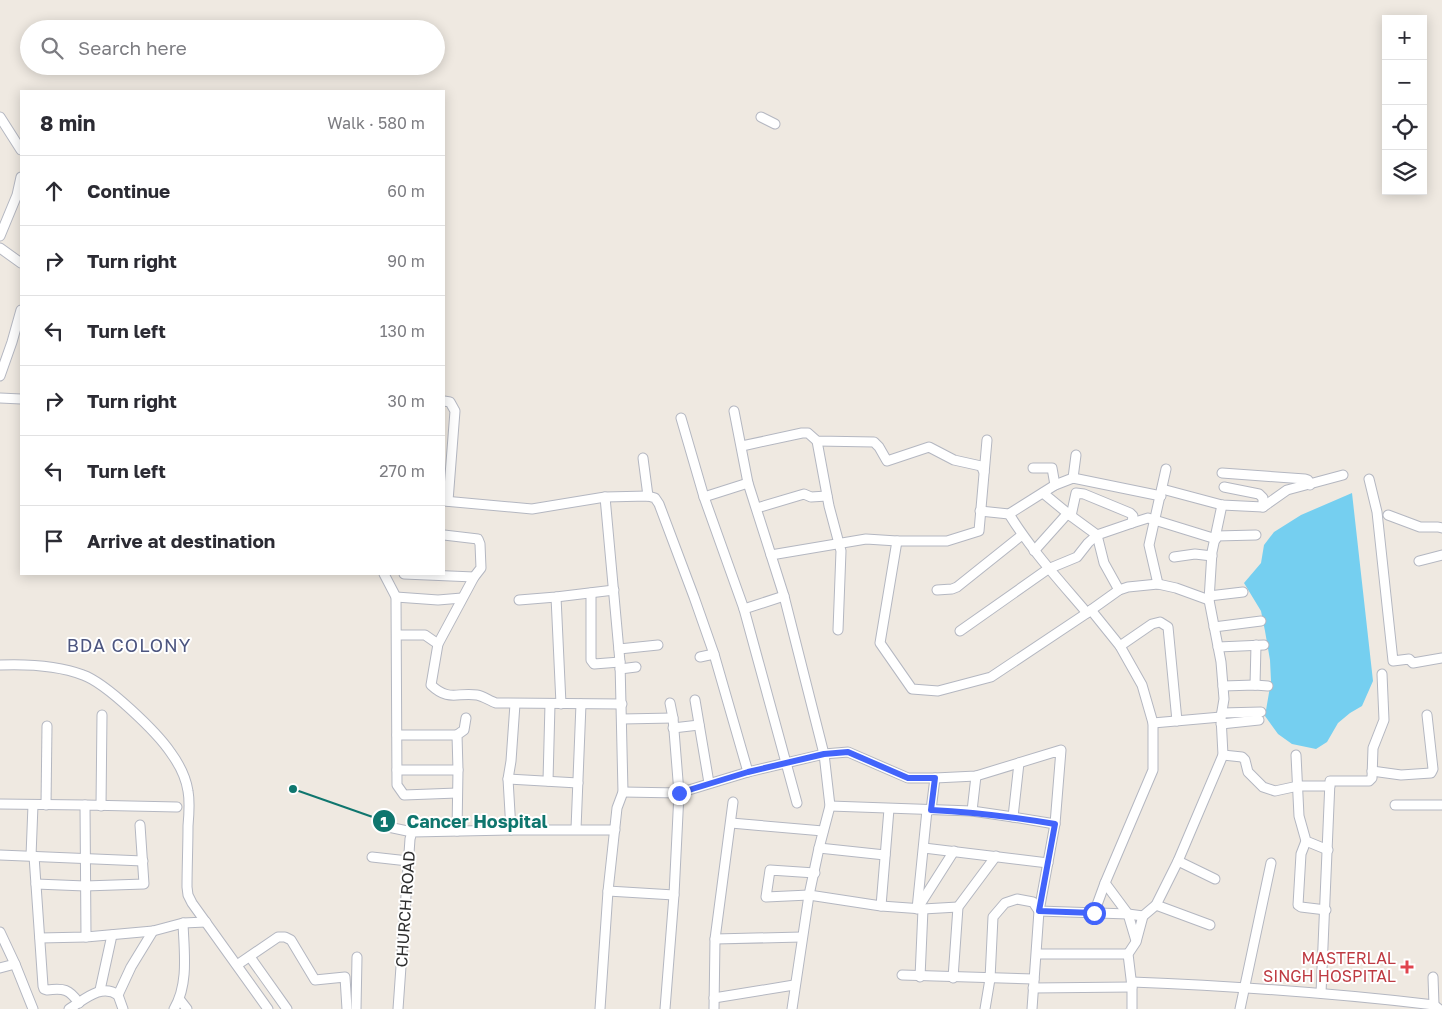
<!DOCTYPE html>
<html lang="en">
<head>
<meta charset="utf-8">
<style>
	:root { --surface:#fff; --page:#f2f2f3; --text:#2b2b33; --muted:#7c7c81; --line:#e1e1e2 }
	body { margin:0; font-family:"Golos Text",sans-serif; background:var(--page); color:var(--text) }
	.controls { position:absolute; right:15px; top:15px; display:grid; overflow:hidden; border-radius:0px; box-shadow:0 2px 12px #0003 }
	.controls button { width:45px; height:45px; display:grid; place-items:center; padding:0; border:0; border-bottom:1px solid var(--line); background:var(--surface); color:var(--text); font:25px sans-serif }
	.stop { position:absolute; width:15px; height:15px; margin:-11px; border:4px solid #4264fb; border-radius:50%; background:#fff }
	.stop.end { background:#4264fb; border-color:#fff; box-shadow:0 1px 5px #0008 }
	.list { margin:0; padding:0; list-style:none }
	h2 { display:flex; justify-content:space-between; align-items:center; height:65px; margin:0; padding:0 20px; font-size:21px }
	h2 small { font-size:16px; font-weight:400; color:var(--muted) }
	.list li { display:grid; grid-template-columns:32px 1fr auto; gap:15px; align-items:center; box-sizing:border-box; height:70px; padding:0 20px; border-top:1px solid var(--line) }
	.list b { display:block; font-size:19px; white-space:nowrap }
	.list em { font-size:16px; font-style:normal; color:var(--muted) }
	.icon { flex:none; width:28px; height:28px; fill:none; stroke:currentColor; stroke-width:2; stroke-linecap:round; stroke-linejoin:round }
	.map { position:relative; flex:none; width:1442px; height:1009px; overflow:hidden }
	.search { position:absolute; background:var(--surface); box-shadow:0 2px 12px #0003; left:20px; top:20px; width:425px; height:55px; display:flex; align-items:center; gap:12px; box-sizing:border-box; padding:0 18px; border-radius:28px; color:var(--muted); font-size:19px }
	.panel { position:absolute; background:var(--surface); box-shadow:0 2px 12px #0003; left:20px; top:90px; width:425px; height:485px; border-radius:0px }
	.map>svg:first-child { display:block }
	.water { fill:#75cff0 }
	.lines { fill:none; stroke-linecap:round; stroke-linejoin:round }
	.minor-casing { stroke:#b4b7c1; stroke-width:11 }
	.minor { stroke:#fff; stroke-width:9 }
	.route { stroke:#4264fb; stroke-width:6 }
	.health-dot { fill:#e0444e; stroke:#fff; stroke-width:2 }
	.labels { text-anchor:middle; stroke-width:4; stroke-linejoin:round; paint-order:stroke }
	.street-label { font-size:16px; fill:#2e2e2e; stroke:#fff }
	.health-label { font-size:16px; fill:#be3a42; stroke:#fff; text-anchor:end }
	.neighbourhood-label { font-size:18px; letter-spacing:1px; fill:#4d5680; stroke:#fff }
	.leader { fill:none; stroke:#0f766e; stroke-width:2 }
	.callout-dot { fill:#0f766e; stroke:#fff; stroke-width:2 }
	.mark-label { font-size:15px; text-anchor:middle; font-weight:bold; fill:#fff }
	.callout-label { font-size:18px; text-anchor:middle; font-weight:bold; fill:#0f766e; stroke:#fff; stroke-width:4; stroke-linejoin:round; paint-order:stroke }
</style>
</head>
<body>
<div class="map">
<svg width="1442" height="1009" viewBox="0 0 1442 1009">
	<rect width="100%" height="100%" fill="#efe9e1"/>
	<polygon class="water" points="1352,493 1373,681 1362,706 1350,713 1338,723 1327,742 1316,749 1292,744 1278,734 1265,716 1271,681 1270,660 1265,631 1261,611 1244,583 1261,563 1264,545 1274,532 1301,515"/>
	<g class="lines">
		<g class="minor-casing">
			<g id="minor">
				<polyline points="0,117 21,150"/>
				<polyline points="761,117 775,124"/>
				<polyline points="0,236 17,195 21,177"/>
				<polyline points="0,248 21,263"/>
				<polyline points="0,376 12,342 21,310"/>
				<polyline points="0,398 21,399"/>
				<polyline points="444,401 450,402 455,411 448,501"/>
				<polyline points="734,411 748,483 784,596 824,754 830,806 819,848 809,895 792,1009"/>
				<polyline points="681,418 704,497 744,609 797,803"/>
				<polyline points="817,441 829,506 841,551 838,630"/>
				<polyline points="742,446 802,433 808,433 817,441 874,442 879,447 887,461 929,447 954,460 981,466 984,472"/>
				<polyline points="643,458 648,496"/>
				<polyline points="1033,468 1052,468 1055,485"/>
				<polyline points="1222,473 1305,479 1308,480 1310,485"/>
				<polyline points="1073,478 1076,455"/>
				<polyline points="1369,479 1377,512 1393,661 1409,659 1413,663 1442,658"/>
				<polyline points="1224,487 1259,494 1263,498 1263,507"/>
				<polyline points="1162,489 1222,505 1263,507 1287,490 1343,475"/>
				<polyline points="1043,493 1071,516 1097,535 1104,563 1119,590"/>
				<polyline points="704,497 748,483"/>
				<polyline points="444,501 532,509 605,497 648,496 655,498 659,504 694,597 714,654 748,772"/>
				<polyline points="757,508 804,494 811,497 827,496"/>
				<polyline points="980,511 1009,514 1055,485 1073,478 1161,496"/>
				<path d="M1009 514C1032 551 1059 580 1087 613L1091 610 1120 646 1142 685 1153 723V770L1105 883 1094 913"/>
				<polyline points="1388,515 1420,527 1438,527 1442,528"/>
				<polyline points="1132,523 1148,518 1216,539"/>
				<path d="M444 535 478 539 480 544 481 568 474 577 438 644 431 685C449 702 457 692 477 695 483 696 490 701 496 703L622 704"/>
				<polyline points="1216,536 1256,535"/>
				<polyline points="897,541 880,643 912,689 938,691 991,677 1087,613"/>
				<polyline points="1034,551 1068,513"/>
				<polyline points="771,555 866,539 897,541 947,541 979,531 987,440"/>
				<polyline points="1174,557 1195,554 1212,556"/>
				<polyline points="1419,561 1442,555"/>
				<polyline points="384,574 396,597 397,785 404,795 457,793"/>
				<polyline points="404,574 474,577"/>
				<polyline points="1158,584 1149,545 1166,469"/>
				<polyline points="937,590 952,589 957,587 1022,535"/>
				<polyline points="591,593 591,660 594,664 620,662"/>
				<polyline points="1209,596 1243,592"/>
				<polyline points="396,597 438,600 462,598"/>
				<polyline points="556,597 561,704"/>
				<polyline points="519,600 556,597 614,590"/>
				<polyline points="744,609 784,596"/>
				<polyline points="1091,610 1119,590 1128,587 1158,584 1176,588 1209,600"/>
				<polyline points="1214,627 1261,621"/>
				<polyline points="960,631 1048,569 1077,557 1088,543 1097,535 1132,523 1133,516 1130,513 1084,494 1076,493 1071,516"/>
				<polyline points="397,635 425,635 438,644"/>
				<polyline points="1120,646 1152,624 1160,622 1168,627 1177,721"/>
				<polyline points="1218,647 1264,645"/>
				<polyline points="619,649 658,645"/>
				<polyline points="700,657 714,654"/>
				<path d="M0 665C27 664 57 665 83 675 106 683 157 732 171 753 179 764 186 778 188 791 190 802 189 815 188 826 188 846 187 867 187 887L188 895 192 903 268 1009"/>
				<polyline points="620,669 636,667"/>
				<polyline points="1255,685 1256,645"/>
				<polyline points="1223,686 1255,685 1268,686"/>
				<polyline points="695,700 709,783"/>
				<polyline points="1222,713 1261,712"/>
				<polyline points="622,719 673,718"/>
				<polyline points="1153,723 1221,717"/>
				<polyline points="1221,724 1259,720"/>
				<polyline points="673,728 699,725"/>
				<polyline points="397,735 457,735"/>
				<polyline points="1223,755 1242,757 1245,760 1248,772 1263,787 1275,791 1298,786 1330,786"/>
				<polyline points="1296,755 1299,816 1306,841 1328,850"/>
				<polyline points="397,770 458,770"/>
				<polyline points="1372,771 1401,775 1431,773 1433,769 1427,715"/>
				<polyline points="508,779 578,783"/>
				<polyline points="548,781 550,704"/>
				<polyline points="623,792 679,793 748,772 824,754 848,752 908,778 935,778 976,776 1061,750 1055,824 1039,911 1032,1009"/>
				<polyline points="0,804 85,805"/>
				<polyline points="46,805 47,726"/>
				<polyline points="1395,805 1442,805"/>
				<polyline points="101,806 102,715"/>
				<polyline points="830,806 972,811 1013,817 1055,824"/>
				<polyline points="931,810 935,778"/>
				<polyline points="972,811 976,776"/>
				<polyline points="1013,817 1019,763"/>
				<polyline points="731,823 823,831"/>
				<polyline points="379,825 412,832"/>
				<polyline points="576,829 581,704"/>
				<polyline points="511,830 508,779 511,761 515,704"/>
				<polyline points="457,831 458,770 457,735 464,730 466,718"/>
				<polyline points="1306,841 1301,854 1298,905 1301,907 1326,910"/>
				<polyline points="819,848 885,855"/>
				<polyline points="924,848 1048,863"/>
				<polyline points="0,855 143,861"/>
				<polyline points="31,856 33,805"/>
				<path d="M34 856 43 986 44 989 47 990C64 988 69 989 79 1003"/>
				<polyline points="372,857 408,861"/>
				<polyline points="1178,861 1215,879"/>
				<polyline points="815,873 770,870 766,897 809,895 881,906 923,909 958,907"/>
				<polyline points="1105,883 1128,914 1136,941"/>
				<polyline points="36,884 85,886 144,884 140,825"/>
				<polyline points="608,891 674,895"/>
				<polyline points="1156,905 1210,925"/>
				<polyline points="881,906 889,809"/>
				<polyline points="919,906 954,851"/>
				<polyline points="917,909 927,810"/>
				<polyline points="0,932 15,964 33,1009"/>
				<polyline points="86,937 153,931 183,923 206,922"/>
				<polyline points="40,938 86,937 85,805 177,807"/>
				<polyline points="715,939 802,937"/>
				<polyline points="1037,954 1128,954"/>
				<polyline points="250,957 287,1009"/>
				<polyline points="237,965 278,937 285,937 291,940 315,980 345,977 347,1009"/>
				<polyline points="0,968 15,964"/>
				<polyline points="902,975 1034,979"/>
				<polyline points="920,977 923,909"/>
				<polyline points="1433,977 1434,1005"/>
				<polyline points="953,978 958,907 996,856"/>
				<path d="M1132 982C1233 986 1333 993 1434 1005L1439 1009"/>
				<polyline points="1033,988 1132,987"/>
				<polyline points="100,990 112,935"/>
				<polyline points="1321,993 1330,781 1369,781 1372,778 1373,748 1384,720 1382,674"/>
				<polyline points="714,998 794,985"/>
				<polyline points="180,1000 187,1009"/>
				<path d="M69 1009C84 1000 101 983 118 995"/>
				<polyline points="123,1009 118,995 131,967 153,931"/>
				<path d="M174 1009C189 984 184 951 183 923"/>
				<polyline points="356,1009 357,957"/>
				<polyline points="398,1009 410,839 412,832 511,830 615,830"/>
				<polyline points="600,1009 608,891 617,808 623,792 620,662 605,497"/>
				<polyline points="665,1009 674,895 679,793 673,718 670,703"/>
				<polyline points="714,1009 715,939 733,802"/>
				<polyline points="985,1009 990,979 993,917 1005,903 1017,899 1033,902 1039,911 1128,914 1143,916"/>
				<polyline points="1132,1009 1132,987 1128,954 1136,942 1143,916 1156,905 1178,861 1223,755 1221,717 1224,699 1221,662 1209,600 1212,552 1222,505"/>
				<polyline points="1240,1009 1271,863"/>
			</g>
		</g>
		<use href="#minor" class="minor"/>
	</g>
	<g class="lines">
		<path class="route" d="M679 793 748 772 824 754 848 752 908 778H935L931 810C974 812 1013 817 1055 824L1039 911 1094 913"/>
	</g>
	<path class="health-dot" d="M1404.5 959.5h5v5h5v5h-5v5h-5v-5h-5v-5h5z"/>
	<g class="labels">
		<g class="street-label">
			<text transform="translate(405 909) rotate(-86)" y="6">CHURCH ROAD</text>
		</g>
		<g class="health-label">
			<text x="1396" y="964">MASTERLAL<tspan x="1396" dy="18">SINGH HOSPITAL</tspan></text>
		</g>
		<g class="neighbourhood-label">
			<text x="129" y="652">BDA COLONY</text>
		</g>
	</g>
	<path class="leader" d="M293 789L384 821"/>
	<g class="callout-dot">
		<circle cx="293" cy="789" r="5"/>
		<circle cx="384" cy="821" r="12"/>
	</g>
	<g class="mark-label">
		<text x="384" y="827">1</text>
	</g>
	<g class="callout-label">
		<text x="477" y="828">Cancer Hospital</text>
	</g>
</svg>
<div class="controls">
<button>+</button>
<button>−</button>
<button><svg class="icon" aria-label="locate" viewBox="0 0 24 24"><circle cx="12" cy="12" r="6"/><path d="M12 2v4M12 18v4M2 12h4M18 12h4"/></svg></button>
<button><svg class="icon" aria-label="layers" viewBox="0 0 24 24"><path d="M12 4l9 5-9 5-9-5zM3 14l9 5 9-5"/></svg></button>
</div>
<div class="stop" style="left:1094px;top:913px"></div>
<div class="stop end" style="left:679px;top:793px"></div>
<div class="search"><svg class="icon" aria-label="search" viewBox="0 0 24 24"><circle cx="10" cy="10" r="6"/><path d="M15 15l6 6"/></svg>Search here</div>
<section class="panel">
<h2>8 min<small>Walk · 580 m</small></h2>
<ul class="list">
<li><svg class="icon" aria-label="ahead" viewBox="0 0 24 24"><path d="M12 20V5M6 11l6-6 6 6"/></svg><div><b>Continue</b></div><em>60 m</em></li>
<li><svg class="icon" aria-label="right" viewBox="0 0 24 24"><path d="M7 20v-9h11M14 6l5 5-5 5"/></svg><div><b>Turn right</b></div><em>90 m</em></li>
<li><svg class="icon" aria-label="left" viewBox="0 0 24 24"><path d="M17 20v-9H6M10 6l-5 5 5 5"/></svg><div><b>Turn left</b></div><em>130 m</em></li>
<li><svg class="icon" aria-label="right" viewBox="0 0 24 24"><path d="M7 20v-9h11M14 6l5 5-5 5"/></svg><div><b>Turn right</b></div><em>30 m</em></li>
<li><svg class="icon" aria-label="left" viewBox="0 0 24 24"><path d="M17 20v-9H6M10 6l-5 5 5 5"/></svg><div><b>Turn left</b></div><em>270 m</em></li>
<li><svg class="icon" aria-label="arrive" viewBox="0 0 24 24"><path d="M6 21V4h12l-3 4 3 4H6"/></svg><div><b>Arrive at destination</b></div></li>
</ul>
</section>
</div>
</body>
</html>
